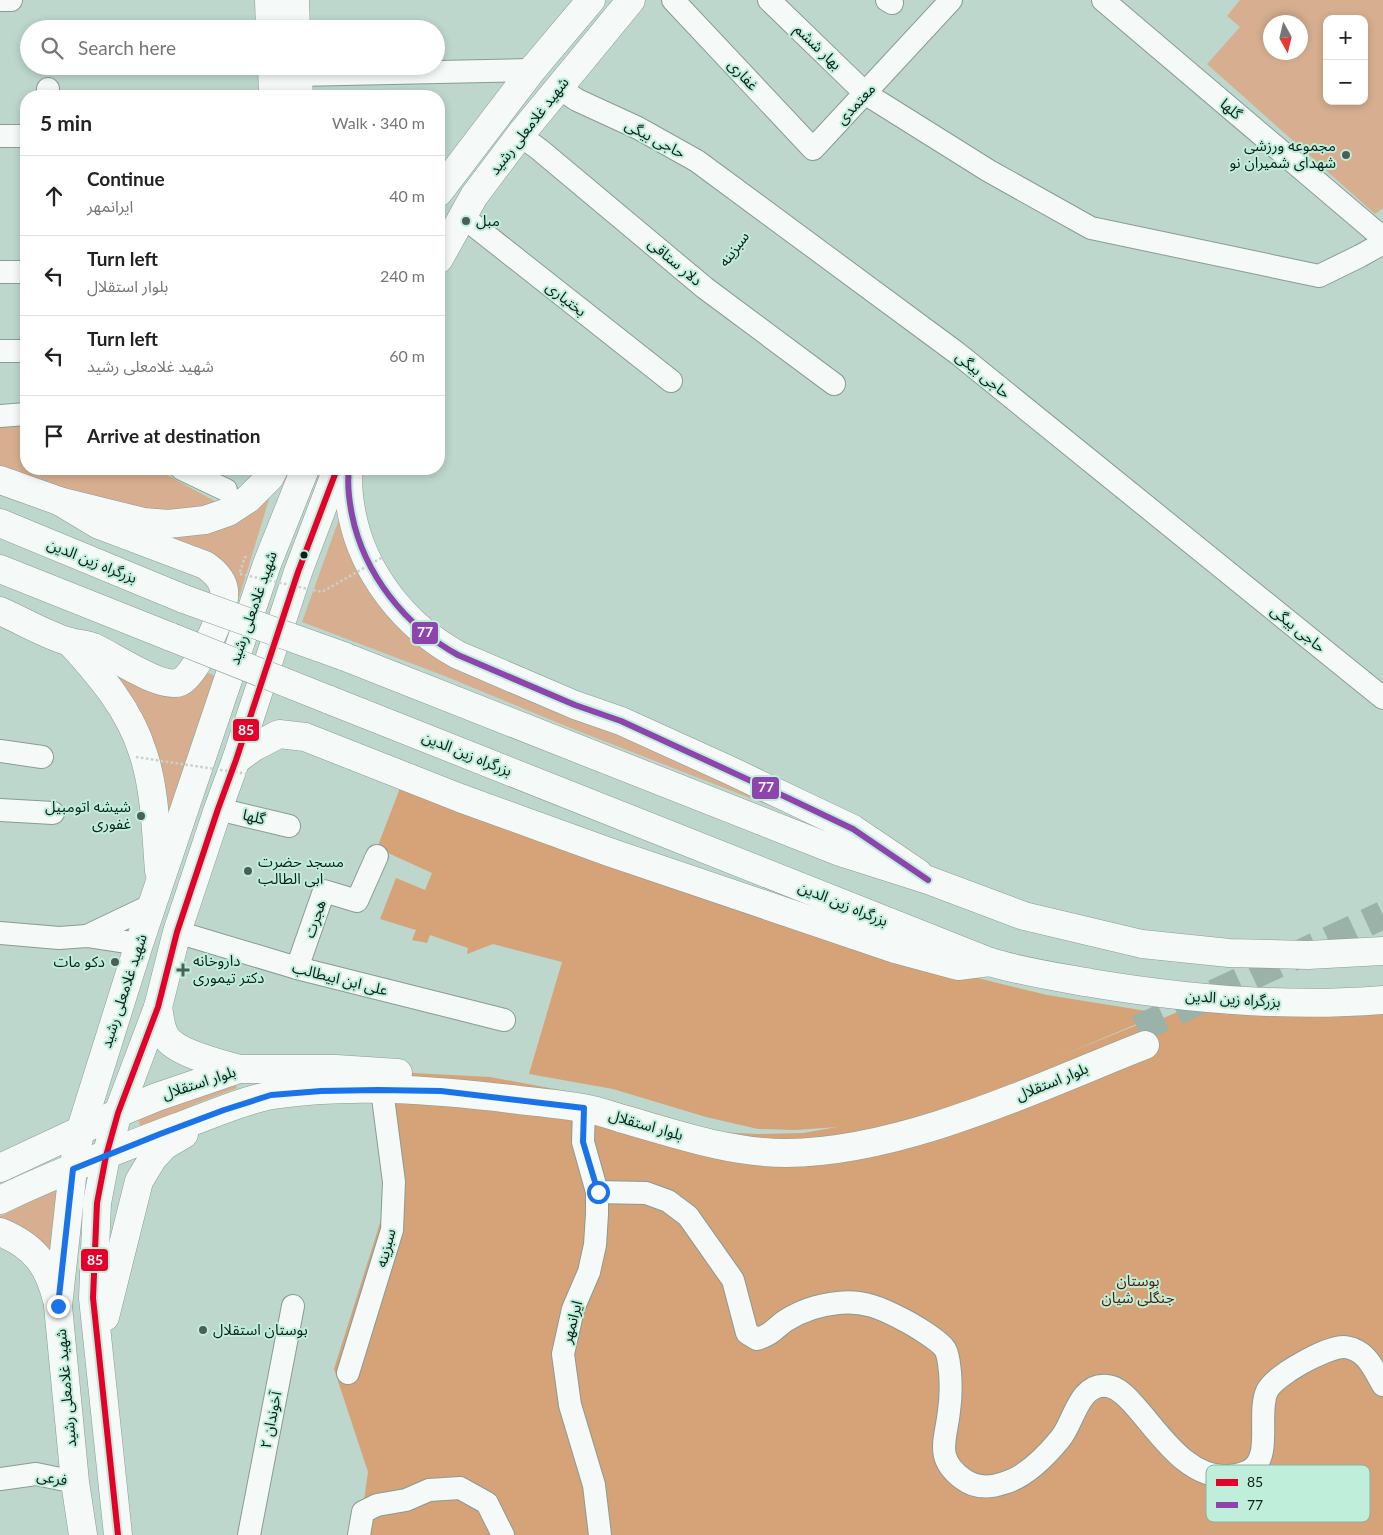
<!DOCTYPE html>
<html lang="en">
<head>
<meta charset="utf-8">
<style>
	:root { --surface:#fff; --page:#f2f2f2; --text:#222; --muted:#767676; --line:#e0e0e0 }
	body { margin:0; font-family:Lato,"Noto Sans Arabic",sans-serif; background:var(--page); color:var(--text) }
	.controls { position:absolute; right:15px; top:15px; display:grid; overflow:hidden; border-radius:10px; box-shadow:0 2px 8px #0003 }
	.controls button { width:45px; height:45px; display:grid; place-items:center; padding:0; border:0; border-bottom:1px solid var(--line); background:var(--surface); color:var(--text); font:25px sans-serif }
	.compass { position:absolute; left:1263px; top:15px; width:45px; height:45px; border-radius:50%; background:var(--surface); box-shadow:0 2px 8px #0003; rotate:172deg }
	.stop { position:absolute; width:15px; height:15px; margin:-11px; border:4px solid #1a73e8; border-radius:50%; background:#fff }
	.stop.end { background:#1a73e8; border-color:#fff; box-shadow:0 1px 5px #0008 }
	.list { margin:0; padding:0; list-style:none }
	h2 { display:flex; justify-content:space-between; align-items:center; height:65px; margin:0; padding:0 20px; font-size:21px }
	h2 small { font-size:16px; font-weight:400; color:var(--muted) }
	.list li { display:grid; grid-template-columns:32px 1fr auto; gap:15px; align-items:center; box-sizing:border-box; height:80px; padding:0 20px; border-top:1px solid var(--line) }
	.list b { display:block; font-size:19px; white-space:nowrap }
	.list p { margin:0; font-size:16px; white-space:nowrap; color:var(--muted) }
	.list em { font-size:16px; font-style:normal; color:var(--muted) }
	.icon { flex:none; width:28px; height:28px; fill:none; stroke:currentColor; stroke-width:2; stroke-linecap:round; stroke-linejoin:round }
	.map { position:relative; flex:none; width:1383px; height:1535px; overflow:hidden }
	.search { position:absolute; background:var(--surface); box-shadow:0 2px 8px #0003; left:20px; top:20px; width:425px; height:55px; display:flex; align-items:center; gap:12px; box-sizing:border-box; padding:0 18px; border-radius:28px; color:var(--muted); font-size:19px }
	.panel { position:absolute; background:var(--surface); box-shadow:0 2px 8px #0003; left:20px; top:90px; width:425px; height:385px; border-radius:20px }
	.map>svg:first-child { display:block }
	.green { fill:#d7af90; fill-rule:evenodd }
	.forest { fill:#d6a277 }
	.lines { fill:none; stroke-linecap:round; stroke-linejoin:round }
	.major-tunnel { stroke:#9ab2a8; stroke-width:28; stroke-dasharray:28 14; stroke-linecap:butt }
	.minor-casing { stroke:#889c94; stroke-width:24 }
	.major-casing { stroke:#889c94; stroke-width:29 }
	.highway-casing { stroke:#889c94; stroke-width:29 }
	.path { stroke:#c9d0ce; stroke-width:2.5; stroke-dasharray:2.5 2.5; stroke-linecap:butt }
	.minor { stroke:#f5f9f7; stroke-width:22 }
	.major { stroke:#f5f9f7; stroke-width:28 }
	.highway { stroke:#f5f9f7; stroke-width:28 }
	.highway-bridge-casing { stroke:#889c94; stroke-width:29; stroke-linecap:butt }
	.path-bridge { stroke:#c9d0ce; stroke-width:2.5; stroke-dasharray:2.5 2.5; stroke-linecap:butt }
	.highway-bridge { stroke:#f5f9f7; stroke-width:28 }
	.bus-1-casing { stroke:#bfefdb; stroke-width:10 }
	.bus-2-casing { stroke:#bfefdb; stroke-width:10 }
	.bus-1 { stroke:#e4002b; stroke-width:6 }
	.bus-2 { stroke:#8e44ad; stroke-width:6 }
	.route { stroke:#1a73e8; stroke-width:6 }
	.poi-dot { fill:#4b5f58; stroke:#bfefdb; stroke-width:2 }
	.bus-dot { fill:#0d1f19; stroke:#bfefdb; stroke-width:2 }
	.labels { text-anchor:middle; stroke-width:4; stroke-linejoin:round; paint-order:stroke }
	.street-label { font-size:15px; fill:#0d1f19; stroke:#bfefdb }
	.poi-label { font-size:15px; fill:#0d1f19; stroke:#bfefdb; text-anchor:start }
	.park-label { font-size:15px; fill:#4b1e03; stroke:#bfefdb }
	.key { fill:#bfefdb; stroke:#8ab1a1; stroke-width:1 }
	.key-label { font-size:14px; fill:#0d1f19 }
	.line-badge { stroke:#bfefdb; stroke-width:2 }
	.badge-label { font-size:14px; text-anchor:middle; font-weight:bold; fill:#fff }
</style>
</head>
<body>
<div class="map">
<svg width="1383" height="1535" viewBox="0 0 1383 1535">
	<rect width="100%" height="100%" fill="#bdd7cc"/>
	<g class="green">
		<path d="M1240 0H1383V208L1375 214 1207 64 1240 27 1227 16ZM1327 19H1364V101H1327ZM1270 22H1300V52H1270Z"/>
		<polygon points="26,422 26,469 156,469 224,506 205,513 131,512 0,468 0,423"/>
		<polygon points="273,486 239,598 228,575 145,528"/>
		<polygon points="344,505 365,571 506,683 801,818 568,727 442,675 302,622"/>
		<polygon points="97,657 158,688 204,671 220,678 163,841"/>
		<path d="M236 1085 237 1088 195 1104 142 1129C139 1124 138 1122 141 1117L217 1089Z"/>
		<polygon points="56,1190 57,1275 0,1224 0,1216"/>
	</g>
	<polygon class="forest" points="402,783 937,968 1047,995 1153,1012 1137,1018 1139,1023 1063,1055 1137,1025 1139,1029 1211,997 1383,992 1383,1535 359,1535 368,1472 334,1369 386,1204 374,1071 490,1077 603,1098 717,1132 758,1134 803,1133 837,1127 796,1130 758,1129 706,1117 613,1089 529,1074 562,962 493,944 467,954 468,948 430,935 427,943 412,940 416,930 380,919 396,878 425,890 432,873 377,848"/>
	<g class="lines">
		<polyline class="major-tunnel" points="1138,1029 1383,915"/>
		<g class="minor-casing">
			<g id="minor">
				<polyline points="0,0 11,0"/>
				<polyline points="673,0 813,149 951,0"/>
				<polyline points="769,0 866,94 989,171 1091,228 1319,276 1360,256 1383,243"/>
				<polyline points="887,0 892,3"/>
				<polyline points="1103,0 1383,238"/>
				<polyline points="297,75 532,70"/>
				<polyline points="559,88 577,100 638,128 697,161 957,353 1383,698"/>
				<polyline points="48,96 48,89"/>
				<polyline points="520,135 540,150 705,288 834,384"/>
				<polyline points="0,136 26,136"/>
				<polyline points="462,216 671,381"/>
				<polyline points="0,272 26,272"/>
				<polyline points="0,351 26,351"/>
				<polyline points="0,416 26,414"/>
				<polyline points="182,469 226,490"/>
				<polyline points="0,751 42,757"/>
				<polyline points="218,809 289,826"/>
				<polyline points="0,810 53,813"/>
				<polyline points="177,932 297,968 504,1020"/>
				<polyline points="0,933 59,938 87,936 139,944"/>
				<polyline points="87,936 152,905"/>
				<polyline points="297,968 324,891 357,901 377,856"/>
				<polyline points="584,1108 583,1142 597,1192 597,1214 595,1245 589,1272 573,1309 563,1354 570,1405 594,1485 600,1535"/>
				<path d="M597 1192 646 1193 668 1201 688 1216 733 1280 747 1333 757 1339C771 1335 774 1329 785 1321 802 1310 818 1305 838 1303 863 1300 881 1308 902 1319 912 1324 939 1340 945 1349 949 1356 949 1365 950 1372 951 1385 951 1398 949 1411 946 1440 934 1458 963 1479 975 1488 990 1488 1004 1483 1025 1477 1046 1456 1060 1439 1074 1423 1078 1383 1107 1386 1118 1387 1127 1397 1134 1405 1159 1432 1187 1480 1230 1476 1238 1475 1245 1474 1252 1469 1272 1454 1257 1413 1267 1391 1275 1375 1326 1347 1344 1347 1347 1347 1350 1348 1353 1349 1369 1355 1375 1372 1383 1385"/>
				<polyline points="348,1373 392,1230 394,1182 382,1090"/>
				<polyline points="0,1479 36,1474 75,1482"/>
				<polyline points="249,1535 293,1306"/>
				<polyline points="359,1535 363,1512 377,1505 406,1500 429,1490 460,1488 487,1503 503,1535"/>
			</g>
		</g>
		<g class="major-casing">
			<g id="major">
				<polyline points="269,0 270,29"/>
				<polyline points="295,0 296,29"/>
				<polyline points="272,66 273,96"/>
				<polyline points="297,66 299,96"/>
				<polyline points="439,192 532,70 591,0"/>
				<polyline points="439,259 474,196 520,135 631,0"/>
				<path d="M349 469C347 484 349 500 352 515 364 574 405 626 458 655L575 705 621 721 729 770 853 829 918 873"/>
				<polyline points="0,480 59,501 144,522 168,524 205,520 228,512 248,499 270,477 274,469"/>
				<path d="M0 611C23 621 46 635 70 642 77 644 85 644 93 647 112 655 161 690 180 682 194 676 214 632 219 618 228 593 227 580 205 565L99 525 59 501"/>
				<path d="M70 642C100 675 130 710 143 753 155 788 156 834 159 871"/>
				<polyline points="236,760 254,747 279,734 305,737 460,798 609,852 895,949 958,966 990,962"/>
				<path d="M158 1007C160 1017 160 1028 166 1037 176 1053 221 1064 239 1069"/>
				<polyline points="0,1168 118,1113 157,1097 239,1069 336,1069 398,1073"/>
				<path d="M0 1200C61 1171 125 1147 188 1123 213 1114 247 1099 273 1095 350 1083 435 1090 511 1099 535 1102 559 1104 583 1108 596 1110 610 1115 623 1119 676 1134 730 1153 786 1153 904 1152 1036 1088 1145 1045"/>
				<path d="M0 1232C34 1246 48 1264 57 1300"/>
				<polyline points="105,1317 139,1181 153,1158 164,1146 184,1134"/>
				<polyline points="83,1535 75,1482 58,1306 73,1169 80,1132 139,944 267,564 305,469"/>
				<polyline points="118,1535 93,1298 97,1203 106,1156 118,1113 158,1007 177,932 218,809 236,760 298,572 337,469"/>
			</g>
		</g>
		<g class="highway-casing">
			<g id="highway">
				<polyline points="0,523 184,599"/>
				<polyline points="0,569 171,637"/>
				<polyline points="343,656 840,852 928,880 1024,916 1142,944 1229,953 1308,955 1383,951"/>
				<path d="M327 699 990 962C1023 972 1057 977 1091 983 1187 999 1285 1008 1383 1000"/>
			</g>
		</g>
		<g class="path">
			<polyline points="774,197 802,163"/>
			<polyline points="715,275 752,225"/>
			<polyline points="240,572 245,557 248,558"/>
		</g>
		<use href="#minor" class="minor"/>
		<use href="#major" class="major"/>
		<use href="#highway" class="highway"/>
		<g class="highway-bridge-casing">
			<g id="highway-bridge">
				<polyline points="184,599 343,656"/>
				<polyline points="171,637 327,699"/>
			</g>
		</g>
		<g class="path-bridge">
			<polyline points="240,574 322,592 383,557"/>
			<polyline points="136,757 254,775"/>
		</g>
		<use href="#highway-bridge" class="highway-bridge"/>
		<g class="bus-1-casing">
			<polyline id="bus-1" points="118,1535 93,1298 97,1203 106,1156 118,1113 158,1007 177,932 218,809 236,760 298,572 337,469"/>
		</g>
		<g class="bus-2-casing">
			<path id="bus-2" d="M349 469C347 484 349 500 352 515 364 574 405 626 458 655L575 705 621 721 788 798 853 829 928 880"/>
		</g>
		<use href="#bus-1" class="bus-1"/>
		<use href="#bus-2" class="bus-2"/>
	</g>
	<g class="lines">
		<polyline class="route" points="58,1306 73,1169 160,1134 224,1110 271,1095 321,1091 378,1090 441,1091 584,1108 583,1142 598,1192"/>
	</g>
	<g class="poi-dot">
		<circle cx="1346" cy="155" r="5"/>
		<circle cx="466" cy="221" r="5"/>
		<circle cx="141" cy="816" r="5"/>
		<circle cx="248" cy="871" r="5"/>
		<circle cx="115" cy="962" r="5"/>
		<path d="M180.5 962.5h5v5h5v5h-5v5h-5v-5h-5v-5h5z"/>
		<circle cx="203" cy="1330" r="5"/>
	</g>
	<circle class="bus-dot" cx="304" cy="555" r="4.5"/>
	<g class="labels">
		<g class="street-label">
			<text transform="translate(818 47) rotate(44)" y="5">بهار ششم</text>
			<text transform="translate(743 75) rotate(47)" y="5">غفاری</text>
			<text transform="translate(856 104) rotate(-47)" y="5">معتمدی</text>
			<text transform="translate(1231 109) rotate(40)" y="5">گلها</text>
			<text transform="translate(529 126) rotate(-52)" y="5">شهید غلامعلی رشید</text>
			<text transform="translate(655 139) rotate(28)" y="5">حاجی بیگی</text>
			<text transform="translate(734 249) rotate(-53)" y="5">سبزینه</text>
			<text transform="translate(675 262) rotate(40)" y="5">دلار ستاقی</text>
			<text transform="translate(566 299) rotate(38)" y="5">بختیاری</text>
			<text transform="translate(983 375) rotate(39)" y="5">حاجی بیگی</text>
			<text transform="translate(92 561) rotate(22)" y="5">بزرگراه زین الدین</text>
			<text transform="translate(253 608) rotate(-71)" y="5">شهید غلامعلی رشید</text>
			<text transform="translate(1298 629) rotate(39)" y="5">حاجی بیگی</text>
			<text transform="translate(467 754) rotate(22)" y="5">بزرگراه زین الدین</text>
			<text transform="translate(254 817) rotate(14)" y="5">گلها</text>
			<text transform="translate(843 904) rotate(22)" y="5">بزرگراه زین الدین</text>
			<text transform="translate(315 919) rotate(-71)" y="5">هجرت</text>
			<text transform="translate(340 979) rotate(14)" y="5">علی ابن ابیطالب</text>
			<text transform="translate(124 991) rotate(-72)" y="5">شهید غلامعلی رشید</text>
			<text transform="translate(1233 999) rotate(4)" y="5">بزرگراه زین الدین</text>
			<text transform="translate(1052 1082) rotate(-22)" y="5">بلوار استقلال</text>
			<text transform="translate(199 1083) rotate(-18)" y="5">بلوار استقلال</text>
			<text transform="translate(646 1125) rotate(16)" y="5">بلوار استقلال</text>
			<text transform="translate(386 1248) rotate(-75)" y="5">سبزینه</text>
			<text transform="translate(572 1322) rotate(-75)" y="5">ایرانمهر</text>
			<text transform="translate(66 1388) rotate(-95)" y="5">شهید غلامعلی رشید</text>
			<text transform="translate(271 1420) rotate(-79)" y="5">آخوندان ۲</text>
			<text transform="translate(52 1478) rotate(10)" y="5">فرعی</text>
		</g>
		<g class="poi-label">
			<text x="1336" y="151" text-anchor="end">مجموعه ورزشی<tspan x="1336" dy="17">شهدای شمیران نو</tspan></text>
			<text x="476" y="226">مبل</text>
			<text x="131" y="812" text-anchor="end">شیشه اتومبیل<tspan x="131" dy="17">غفوری</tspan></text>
			<text x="258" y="867">مسجد حضرت<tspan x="258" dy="17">ابی الطالب</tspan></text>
			<text x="193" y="966">داروخانه<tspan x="193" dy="17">دکتر تیموری</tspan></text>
			<text x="105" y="967" text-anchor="end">دکو مات</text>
			<text x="213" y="1335">بوستان استقلال</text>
		</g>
		<g class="park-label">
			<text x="1138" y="1286">بوستان<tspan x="1138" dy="17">جنگلی شیان</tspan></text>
		</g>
	</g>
	<rect x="1206" y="1465" width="164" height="57" rx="8" class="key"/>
	<rect x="1216" y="1479" width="22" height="7" fill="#e4002b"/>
	<rect x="1216" y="1502" width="22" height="6" fill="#8e44ad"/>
	<g class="key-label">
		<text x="1247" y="1487">85</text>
		<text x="1247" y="1510">77</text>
	</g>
	<g class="line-badge">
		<rect x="411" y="621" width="28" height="24" rx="5" fill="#8e44ad"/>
		<rect x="232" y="718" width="28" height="24" rx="5" fill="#e4002b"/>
		<rect x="751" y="776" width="29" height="24" rx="5" fill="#8e44ad"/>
		<rect x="80" y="1248" width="29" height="24" rx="5" fill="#e4002b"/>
	</g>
	<g class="badge-label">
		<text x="425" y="637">77</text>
		<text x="246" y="735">85</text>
		<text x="766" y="792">77</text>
		<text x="95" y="1265">85</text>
	</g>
</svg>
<div class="controls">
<button>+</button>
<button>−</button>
</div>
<svg class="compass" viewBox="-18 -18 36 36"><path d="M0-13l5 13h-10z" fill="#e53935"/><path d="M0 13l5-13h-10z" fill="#767676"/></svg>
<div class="stop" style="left:598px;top:1192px"></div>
<div class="stop end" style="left:58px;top:1306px"></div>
<div class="search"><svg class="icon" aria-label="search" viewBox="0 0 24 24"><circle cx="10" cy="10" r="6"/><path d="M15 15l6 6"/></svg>Search here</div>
<section class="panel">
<h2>5 min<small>Walk · 340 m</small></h2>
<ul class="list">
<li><svg class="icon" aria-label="ahead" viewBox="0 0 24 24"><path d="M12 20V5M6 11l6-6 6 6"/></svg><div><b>Continue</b><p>ایرانمهر</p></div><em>40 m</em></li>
<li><svg class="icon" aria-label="left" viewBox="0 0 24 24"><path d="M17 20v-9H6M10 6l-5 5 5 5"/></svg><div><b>Turn left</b><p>بلوار استقلال</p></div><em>240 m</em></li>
<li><svg class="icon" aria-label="left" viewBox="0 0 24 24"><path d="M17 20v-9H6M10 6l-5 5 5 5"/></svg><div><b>Turn left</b><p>شهید غلامعلی رشید</p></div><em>60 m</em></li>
<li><svg class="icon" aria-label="arrive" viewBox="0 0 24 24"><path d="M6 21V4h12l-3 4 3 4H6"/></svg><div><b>Arrive at destination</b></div></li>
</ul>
</section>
</div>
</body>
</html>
